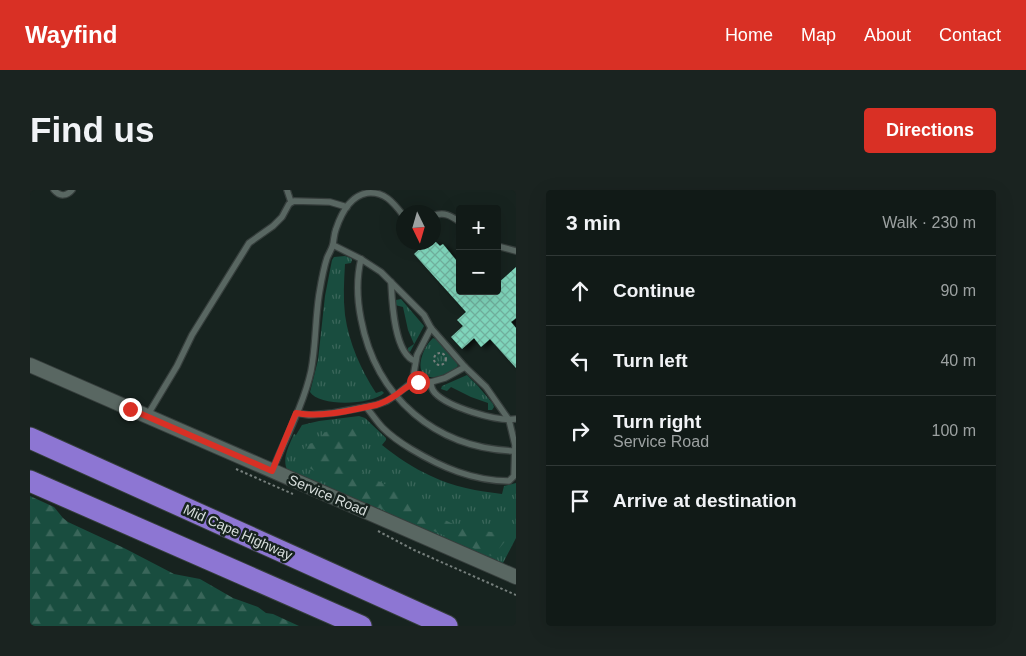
<!DOCTYPE html>
<html lang="en">
<head>
<meta charset="utf-8">
<style>
	:root { --surface:#111a17; --page:#1a2320; --text:#f1f3f6; --muted:#9ca1a1; --line:#303836; --accent:#d93025 }
	body { margin:0; font-family:Arial,sans-serif; background:var(--page); color:var(--text) }
	.controls { position:absolute; right:15px; top:15px; display:grid; overflow:hidden; border-radius:5px; box-shadow:0 5px 20px #0002 }
	.controls button { width:45px; height:45px; display:grid; place-items:center; padding:0; border:0; border-bottom:1px solid var(--line); background:var(--surface); color:var(--text); font:25px sans-serif }
	.compass { position:absolute; left:366px; top:15px; width:45px; height:45px; border-radius:50%; background:var(--surface); box-shadow:0 5px 20px #0002; rotate:175deg }
	.stop { position:absolute; width:15px; height:15px; margin:-11px; border:4px solid #d93025; border-radius:50%; background:#fff }
	.stop.end { background:#d93025; border-color:#fff; box-shadow:0 1px 5px #0008 }
	.list { margin:0; padding:0; list-style:none }
	h2 { display:flex; justify-content:space-between; align-items:center; height:65px; margin:0; padding:0 20px; font-size:21px }
	h2 small { font-size:16px; font-weight:400; color:var(--muted) }
	.list li { display:grid; grid-template-columns:32px 1fr auto; gap:15px; align-items:center; box-sizing:border-box; height:70px; padding:0 20px; border-top:1px solid var(--line) }
	.list b { display:block; font-size:19px; white-space:nowrap }
	.list p { margin:0; font-size:16px; white-space:nowrap; color:var(--muted) }
	.list em { font-size:16px; font-style:normal; color:var(--muted) }
	.icon { flex:none; width:28px; height:28px; fill:none; stroke:currentColor; stroke-width:2; stroke-linecap:round; stroke-linejoin:round }
	.map { position:relative; flex:none; width:486px; height:436px; overflow:hidden; border-radius:5px }
	header { display:flex; align-items:center; gap:30px; box-sizing:border-box; height:70px; padding:0 25px; background:var(--accent); color:#fff }
	header strong { font-size:24px }
	nav { display:flex; gap:28px; margin-inline-start:auto; font-size:18px }
	.intro { display:flex; align-items:center; justify-content:space-between; box-sizing:border-box; height:120px; padding:0 30px }
	h1 { margin:0; font-size:35px }
	.button { padding:12px 22px; border-radius:5px; background:var(--accent); color:#fff; font-size:18px; font-weight:700 }
	main { display:flex; gap:30px; padding:0 30px }
	aside { flex:1; background:var(--surface); border-radius:5px; box-shadow:0 5px 20px #0002 }
	.map>svg:first-child { display:block }
	.grass { fill:url(#grass-tufts) }
	.forest { fill:url(#forest-firs) }
	.building { fill:url(#building-cross-hatch); filter:url(#shadow) }
	.lines { fill:none; stroke-linecap:round; stroke-linejoin:round }
	.service-casing { stroke:#363e3c; stroke-width:8 }
	.tertiary-casing { stroke:#363e3c; stroke-width:16 }
	.motorway-casing { stroke:#363e3c; stroke-width:23 }
	.path { stroke:#767f7c; stroke-width:2; stroke-dasharray:2.5 2.5; stroke-linecap:butt }
	.service { stroke:#596762; stroke-width:5.5 }
	.tertiary { stroke:#596762; stroke-width:14 }
	.motorway { stroke:#8d76d3; stroke-width:21 }
	.route { stroke:#d93025; stroke-width:6 }
	.labels { text-anchor:middle; stroke-width:5; stroke-linejoin:round; paint-order:stroke }
	.street-label { font-size:14px; fill:#d7dedc; stroke:#17231f }
</style>
</head>
<body>
<header>
<strong>Wayfind</strong>
<nav><a>Home</a><a>Map</a><a>About</a><a>Contact</a></nav>
</header>
<div class="intro"><h1>Find us</h1><a class="button">Directions</a></div>
<main>
<div class="map">
<svg width="486" height="436" viewBox="0 0 486 436">
	<defs>
		<pattern id="grass-tufts" width="24" height="20" patternUnits="userSpaceOnUse" patternTransform="scale(1.25)"><rect width="24" height="20" fill="#194d3f"/><path d="M3 7l-1-3M5 7V3M7 7l1-3M15 17l-1-3M17 17v-4M19 17l1-3" fill="none" stroke="#3a665a"/></pattern>
		<pattern id="forest-firs" width="22" height="20" patternUnits="userSpaceOnUse" patternTransform="scale(1.25)"><rect width="22" height="20" fill="#194d3f"/><path d="M5 1l3.5 6h-7zM16 11l3.5 6h-7z" fill="#3a665a"/></pattern>
		<pattern id="building-cross-hatch" width="8" height="8" patternUnits="userSpaceOnUse" patternTransform="scale(1.25)"><rect width="8" height="8" fill="#7fd5bb"/><path d="M0 0l8 8M0 8l8-8" fill="none" stroke="#6fb09d"/></pattern>
		<filter id="shadow"><feDropShadow dx="4.5" dy="2.5" stdDeviation="2.5" flood-color="#0009"/></filter>
	</defs>
	<rect width="100%" height="100%" fill="#17231f"/>
	<g class="grass">
		<path d="M315 66 321 68 322 70 321 73 315 74C314 91 313 108 315 125 319 153 331 180 346 203L352 201 354 203C342 215 289 217 280 202L288 170 295 106 302 70 304 67Z"/>
		<polygon points="371,109 394,136 380,162 378,161 378,158 384,154 378,140 373,117 365,115 366,110"/>
		<path d="M403 148 406 149 426 171 428 176C425 180 420 182 415 184 381 198 388 162 403 148Z"/>
		<polygon points="437,185 448,196 463,214 464,217 462,220 458,220 458,213 441,207 421,197 417,201 411,199 412,196"/>
		<path d="M329 226 335 228 356 248V250L352 255C367 267 383 278 401 286 423 297 448 301 472 304L474 296 486 293V348L472 375 258 282C251 269 259 256 264 244L266 245 272 235 289 231Z"/>
	</g>
	<g class="forest">
		<path d="M322 236C327 237 328 240 330 245L332 282 333 284 361 297 393 319 421 333 441 339 461 342 473 340 480 342C477 351 469 358 464 365L461 366 411 344 330 310 321 304 317 299 281 279C270 269 270 265 278 254L287 252 294 243 300 240Z"/>
		<polygon points="0,306 24,317 33,328 38,332 94,358 144,384 170,389 203,408 228,417 236,423 243,424 269,436 0,436"/>
	</g>
	<polygon class="building" points="403,49 410,56 413,54 426,70 430,67 430,101 455,101 457,103 459,101 467,101 467,94 486,77 486,128 481,132 486,138 486,178 460,149 451,157 444,148 432,159 421,147 433,136 427,130 436,122 384,64 397,52 403,52"/>
	<g class="lines">
		<g class="service-casing">
			<g id="service">
				<path d="M24 0C30 7 37 6 42 0"/>
				<polyline points="257,0 261,12"/>
				<path d="M403 26C414 21 421 26 430 32"/>
				<path d="M303 55 331 69 351 82 394 125 401 138 435 177 456 197 479 230 485 255 484 286 479 291C443 291 411 277 381 259 371 253 361 246 353 238 347 232 342 224 336 217"/>
				<polyline points="467,56 486,61"/>
				<path d="M331 69C326 90 327 109 331 129 346 208 406 259 486 261"/>
				<path d="M361 92C362 111 364 164 385 171"/>
				<path d="M401 192C401 196 402 200 405 203 418 217 467 232 486 229"/>
				<polyline points="381,193 383,188 387,165 401,138"/>
				<polyline points="267,223 279,225 303,223 346,215 357,211 366,205 381,193 401,192 415,188 435,177"/>
				<polyline points="117,226 147,176 162,145 219,53 243,36 252,27 259,14 264,11 300,12 317,17"/>
				<path d="M242 281C255 250 274 213 281 181 286 156 285 131 289 105 291 93 293 80 297 68 299 63 302 59 303 54 304 49 304 44 306 39 311 24 320 6 337 3 354 1 363 12 373 25"/>
			</g>
		</g>
		<g class="tertiary-casing">
			<polyline id="tertiary" points="0,175 486,387"/>
		</g>
		<g class="motorway-casing">
			<g id="motorway">
				<polyline points="0,248 417,436"/>
				<polyline points="0,291 331,436"/>
			</g>
		</g>
		<g class="path">
			<circle cx="410" cy="169" r="6"/>
			<polyline points="206,279 263,304"/>
			<polyline points="348,341 384,360 486,405"/>
		</g>
		<use href="#service" class="service"/>
		<use href="#tertiary" class="tertiary"/>
		<use href="#motorway" class="motorway"/>
	</g>
	<g class="lines">
		<path class="route" d="M100 219 242 281 266 223C293 228 321 220 346 215 353 213 360 209 366 205 373 200 379 194 388 192"/>
	</g>
	<g class="labels">
		<g class="street-label">
			<text transform="translate(298 305) rotate(23)" y="5">Service Road</text>
			<text transform="translate(208 342) rotate(24)" y="5">Mid Cape Highway</text>
		</g>
	</g>
</svg>
<div class="controls">
<button>+</button>
<button>−</button>
</div>
<svg class="compass" viewBox="-18 -18 36 36"><path d="M0-13l5 13h-10z" fill="#e53935"/><path d="M0 13l5-13h-10z" fill="#9ca1a1"/></svg>
<div class="stop" style="left:388px;top:192px"></div>
<div class="stop end" style="left:100px;top:219px"></div>
</div>
<aside>
<h2>3 min<small>Walk · 230 m</small></h2>
<ul class="list">
<li><svg class="icon" aria-label="ahead" viewBox="0 0 24 24"><path d="M12 20V5M6 11l6-6 6 6"/></svg><div><b>Continue</b></div><em>90 m</em></li>
<li><svg class="icon" aria-label="left" viewBox="0 0 24 24"><path d="M17 20v-9H6M10 6l-5 5 5 5"/></svg><div><b>Turn left</b></div><em>40 m</em></li>
<li><svg class="icon" aria-label="right" viewBox="0 0 24 24"><path d="M7 20v-9h11M14 6l5 5-5 5"/></svg><div><b>Turn right</b><p>Service Road</p></div><em>100 m</em></li>
<li><svg class="icon" aria-label="arrive" viewBox="0 0 24 24"><path d="M6 21V4h12l-3 4 3 4H6"/></svg><div><b>Arrive at destination</b></div></li>
</ul>
</aside>
</main>
</body>
</html>
